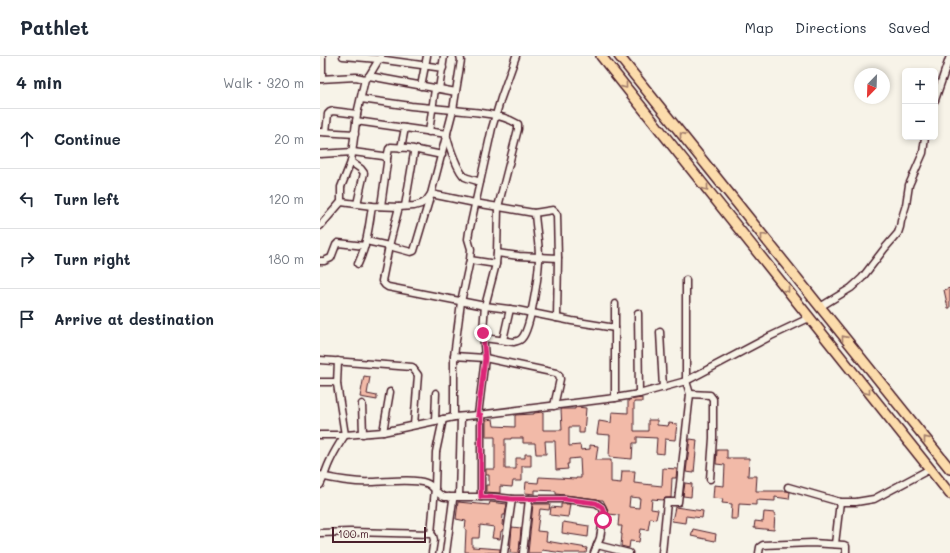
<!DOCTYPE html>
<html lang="en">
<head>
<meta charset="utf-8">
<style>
	:root { --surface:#fff; --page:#f2f2f3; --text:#1f2937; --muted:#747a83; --line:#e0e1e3 }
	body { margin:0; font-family:Mali,sans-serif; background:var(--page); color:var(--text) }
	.controls { position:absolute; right:12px; top:12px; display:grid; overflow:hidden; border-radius:6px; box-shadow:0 2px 6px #0003 }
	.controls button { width:36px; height:36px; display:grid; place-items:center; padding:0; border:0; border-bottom:1px solid var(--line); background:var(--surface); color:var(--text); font:20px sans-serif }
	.compass { position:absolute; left:534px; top:12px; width:36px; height:36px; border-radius:50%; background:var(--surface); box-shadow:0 2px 6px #0003; rotate:203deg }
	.scale { position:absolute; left:12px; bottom:10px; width:94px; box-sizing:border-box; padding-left:4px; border:2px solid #4a1f2b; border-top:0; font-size:11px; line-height:14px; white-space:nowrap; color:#4a1f2b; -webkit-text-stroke:3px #f7f3e8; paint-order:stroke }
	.stop { position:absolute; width:12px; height:12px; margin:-9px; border:3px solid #db2777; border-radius:50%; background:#fff }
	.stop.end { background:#db2777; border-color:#fff; box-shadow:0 1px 4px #0008 }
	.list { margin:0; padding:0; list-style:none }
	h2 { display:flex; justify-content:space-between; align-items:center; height:52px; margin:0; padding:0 16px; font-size:17px }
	h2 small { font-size:13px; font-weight:400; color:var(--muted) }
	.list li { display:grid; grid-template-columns:26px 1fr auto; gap:12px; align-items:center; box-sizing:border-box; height:60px; padding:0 16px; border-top:1px solid var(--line) }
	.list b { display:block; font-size:15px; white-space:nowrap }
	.list em { font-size:13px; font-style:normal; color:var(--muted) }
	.icon { flex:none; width:22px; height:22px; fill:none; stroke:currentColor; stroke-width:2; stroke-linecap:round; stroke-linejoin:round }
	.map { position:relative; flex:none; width:630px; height:497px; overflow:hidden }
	header { display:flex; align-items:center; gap:24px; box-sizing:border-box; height:56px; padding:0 20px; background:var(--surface); border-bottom:1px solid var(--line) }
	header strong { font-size:19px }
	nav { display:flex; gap:22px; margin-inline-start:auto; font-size:14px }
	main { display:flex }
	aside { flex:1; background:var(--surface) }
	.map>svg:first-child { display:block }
	.building { fill:#f2baa8; stroke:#4a1f2b; fill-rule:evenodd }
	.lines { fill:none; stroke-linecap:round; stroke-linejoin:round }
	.minor-casing { stroke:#4a1f2b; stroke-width:9 }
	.primary-casing { stroke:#4a1f2b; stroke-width:12 }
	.minor { stroke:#f7f3e8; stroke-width:6 }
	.primary { stroke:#fcdcac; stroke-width:9 }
	.oneway { stroke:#a37e6c }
	.route { stroke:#db2777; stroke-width:5 }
</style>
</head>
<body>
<header>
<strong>Pathlet</strong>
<nav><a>Map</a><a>Directions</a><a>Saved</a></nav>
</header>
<main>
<aside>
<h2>4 min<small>Walk · 320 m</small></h2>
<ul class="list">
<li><svg class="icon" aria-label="ahead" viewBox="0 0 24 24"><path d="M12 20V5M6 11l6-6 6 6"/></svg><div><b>Continue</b></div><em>20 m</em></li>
<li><svg class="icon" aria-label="left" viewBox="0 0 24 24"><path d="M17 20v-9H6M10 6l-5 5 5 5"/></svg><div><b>Turn left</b></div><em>120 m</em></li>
<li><svg class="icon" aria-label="right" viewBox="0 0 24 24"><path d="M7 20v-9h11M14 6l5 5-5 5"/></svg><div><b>Turn right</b></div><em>180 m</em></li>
<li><svg class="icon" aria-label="arrive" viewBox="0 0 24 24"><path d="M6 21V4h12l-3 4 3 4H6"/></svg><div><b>Arrive at destination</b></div></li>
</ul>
</aside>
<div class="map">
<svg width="630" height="497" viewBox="0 0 630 497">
	<rect width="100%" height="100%" fill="#f7f3e8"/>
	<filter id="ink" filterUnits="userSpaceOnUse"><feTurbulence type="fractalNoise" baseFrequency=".025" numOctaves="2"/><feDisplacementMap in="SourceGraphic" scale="8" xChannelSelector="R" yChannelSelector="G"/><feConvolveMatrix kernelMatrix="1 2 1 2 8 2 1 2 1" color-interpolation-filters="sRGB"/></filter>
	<g filter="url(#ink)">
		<g class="building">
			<polygon points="630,232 630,252 628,252 624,234"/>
			<polygon points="44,320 50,321 47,338 57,340 57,344 40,341"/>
			<polygon points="322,342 322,346 314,346 314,375 328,375 328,364 337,364 337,369 348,370 349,367 357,368 355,384 345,383 344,398 336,397 337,382 317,381 317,387 313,387 312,403 289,401 290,379 277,378 279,365 291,367 292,356 308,357 308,344"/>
			<path d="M257 351 266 352 264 377H259V371H249V390L260 389 261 394 270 393V389L278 390 276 404H291V426L301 427 302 415H315L314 427 342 430 343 412 357 413 356 422H352L351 442H345L343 444 332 443 331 453 338 454 336 463 330 462 328 474 321 473 319 486 310 485 309 492 301 490 302 478H301L302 470H298L299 459 288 458V454L283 444H280L277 443 236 438V435L215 434V438L205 437 206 426 218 427 219 421 256 423V422H261L260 402 249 403V408H247L248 413 236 414 235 385H225L226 398H216L215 387H203V382H191V383H185V413H196V402H205V398H211V410H202V425H193L192 431 180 430V437L166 436V429H169V419H166V413H175V381H166V364L173 363 174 370 195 371V359L214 358V357L223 356V374H242L241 353H255V352ZM310 441 320 442 319 452 309 451Z"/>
			<polygon points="370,383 377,384 374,417 366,416"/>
			<polygon points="397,394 407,394 407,402 429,402 428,420 437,420 436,435 467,435 470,436 469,443 455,441 455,445 436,444 436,449 419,448 418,463 411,463 412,448 402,447 403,443 393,442 394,429 404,430 405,409 396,408"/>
			<polygon points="365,427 372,428 371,441 363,440"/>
			<polygon points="138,446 169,449 170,446 187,448 185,459 183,459 182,469 184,470 183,475 181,475 180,483 172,482 174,471 160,469 159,482 152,482 152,491 180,493 180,497 145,496 146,473 145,473 146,465 136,463"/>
			<polygon points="213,448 230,448 229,454 220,453 217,475 227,476 226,485 267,492 266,497 243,497 222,494 221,497 208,497"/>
			<polygon points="241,448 250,448 248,461 230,459 231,451 241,452"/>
			<polygon points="355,451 383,455 382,462 366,460 365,467 352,465"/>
			<polygon points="444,456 455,457 454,474 434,472 435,465 443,466"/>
			<polygon points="243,466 269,470 268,481 242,477"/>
			<polygon points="192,471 201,472 199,497 190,497"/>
			<polygon points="373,473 396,478 395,485 371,480"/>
		</g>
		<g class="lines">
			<g class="minor-casing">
				<g id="minor">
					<polyline points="23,0 58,3 123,12"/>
					<polyline points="49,20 136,36"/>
					<polyline points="0,23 36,21 45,23"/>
					<polyline points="2,23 2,0"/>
					<polyline points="101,30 107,0"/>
					<polyline points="119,33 124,0"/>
					<polyline points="41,43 91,50 133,54 141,4 140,0"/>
					<polyline points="615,44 630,0"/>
					<polyline points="36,65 127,78"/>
					<polyline points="0,76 35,78"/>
					<polyline points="6,76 8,58 10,56 13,55 37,58"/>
					<polyline points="109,76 115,33"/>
					<path d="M127 81C129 90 138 116 145 121 149 123 156 124 160 126"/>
					<polyline points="81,92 85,72"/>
					<polyline points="93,93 122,99"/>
					<polyline points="0,98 33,96 63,100 67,102 67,107 61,150"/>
					<polyline points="67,102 69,93 71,91 89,92 93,93 94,97 85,150"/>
					<polyline points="31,106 41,113 44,117 37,148"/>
					<path d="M21 146 52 150 79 151 94 150 101 148 106 145 111 138 155 147 214 157 215 158C216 172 219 187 219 201 219 216 211 272 202 282 200 285 197 285 194 286L164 282"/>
					<polyline points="79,151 69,190 62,225 65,229 68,231 165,250 197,254 252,265 295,272"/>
					<polyline points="214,157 233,154 235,156 237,159 238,202 237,262"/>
					<polyline points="0,170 21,146 21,131 31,106 37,58 45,23 49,20 61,0"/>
					<path d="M46 185 69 190 91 196 94 195 111 138 133 54C154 56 180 57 198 68V73L178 151 177 197 176 208 165 250 164 261 163 277 165 302 158 359"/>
					<polyline points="177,197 199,200 238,202"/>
					<polyline points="150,204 176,208"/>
					<polyline points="0,205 4,205 11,202 16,189 18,187 45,190"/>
					<path d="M38 208C47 189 49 170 52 150"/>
					<polyline points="500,251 531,232 542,222 565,192 578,177 580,171 581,165 586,149 589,129 603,97 605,81"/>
					<polyline points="318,257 319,338"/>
					<polyline points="340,276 343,332"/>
					<polyline points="183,284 190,253"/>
					<polyline points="134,300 165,302 236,317 239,319 240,323 234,350"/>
					<polyline points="0,304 92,311 98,319 94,369"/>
					<path d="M0 326H14L17 328 25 379C19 388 14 396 10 405 6 413 4 422 0 429"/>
					<polyline points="17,328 18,305"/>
					<polyline points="370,338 390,339 393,343 393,382 390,423"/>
					<polyline points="295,342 295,248"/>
					<polyline points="42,348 43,378"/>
					<polyline points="161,359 161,441"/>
					<polyline points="134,361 134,300 141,246 150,204 151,193 148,183 149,176 172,72 181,42 196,0"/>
					<polyline points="115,365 116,337"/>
					<polyline points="63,376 70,336"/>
					<polyline points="0,379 25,379 63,376 134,361 158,359 295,342 319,338 366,325 451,280 489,262"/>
					<path d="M0 419 5 421C20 424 35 427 51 426 66 426 92 422 106 427 115 430 117 440 125 441H174L192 443H245L276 447 282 451 284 456 283 464 280 482 274 497"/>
					<polyline points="468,431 520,446 536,446 554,443 610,413"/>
					<polyline points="139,441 141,361"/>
					<polyline points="0,477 30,476 111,478 113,480 114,484 112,497"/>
					<polyline points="111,478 115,432 116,396 123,363"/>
					<polyline points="515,488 520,446"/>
					<polyline points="277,489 309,497"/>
					<polyline points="126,497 133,444 131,442 129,441"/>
					<polyline points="184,497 192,443"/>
					<polyline points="203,497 209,443"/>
					<polyline points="342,497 347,446 358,446 370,338 366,325 366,224"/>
					<polyline points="439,497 440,491 443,489 492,487 524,489 526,490 526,497"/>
				</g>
			</g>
			<g class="primary-casing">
				<g id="primary">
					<polyline points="281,0 630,438"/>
					<polyline points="299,0 630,413"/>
				</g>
			</g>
			<use href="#minor" class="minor"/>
			<use href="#primary" class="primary"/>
		</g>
		<defs><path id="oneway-chevron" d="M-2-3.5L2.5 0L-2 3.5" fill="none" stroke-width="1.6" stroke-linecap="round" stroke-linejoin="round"/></defs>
		<g class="oneway">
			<use href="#oneway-chevron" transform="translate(305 30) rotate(51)"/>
			<use href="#oneway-chevron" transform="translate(362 79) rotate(-129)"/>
			<use href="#oneway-chevron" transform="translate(386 132) rotate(51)"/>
			<use href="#oneway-chevron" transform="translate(443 180) rotate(-129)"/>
			<use href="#oneway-chevron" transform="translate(467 234) rotate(52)"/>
			<use href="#oneway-chevron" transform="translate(524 282) rotate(-129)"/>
			<use href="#oneway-chevron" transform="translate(548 336) rotate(51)"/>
			<use href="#oneway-chevron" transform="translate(606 383) rotate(-129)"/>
		</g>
	</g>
	<g class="lines" filter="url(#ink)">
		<polyline class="route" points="163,277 165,302 158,359 161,359 161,441 174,441 192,443 245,443 276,447 282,451 284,456 283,464"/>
	</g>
</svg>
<div class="controls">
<button>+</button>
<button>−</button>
</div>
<svg class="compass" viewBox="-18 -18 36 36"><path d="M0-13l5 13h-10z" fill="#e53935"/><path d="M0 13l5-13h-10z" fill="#747a83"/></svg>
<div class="scale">100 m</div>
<div class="stop" style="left:283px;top:464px"></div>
<div class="stop end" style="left:163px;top:277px"></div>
</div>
</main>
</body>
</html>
